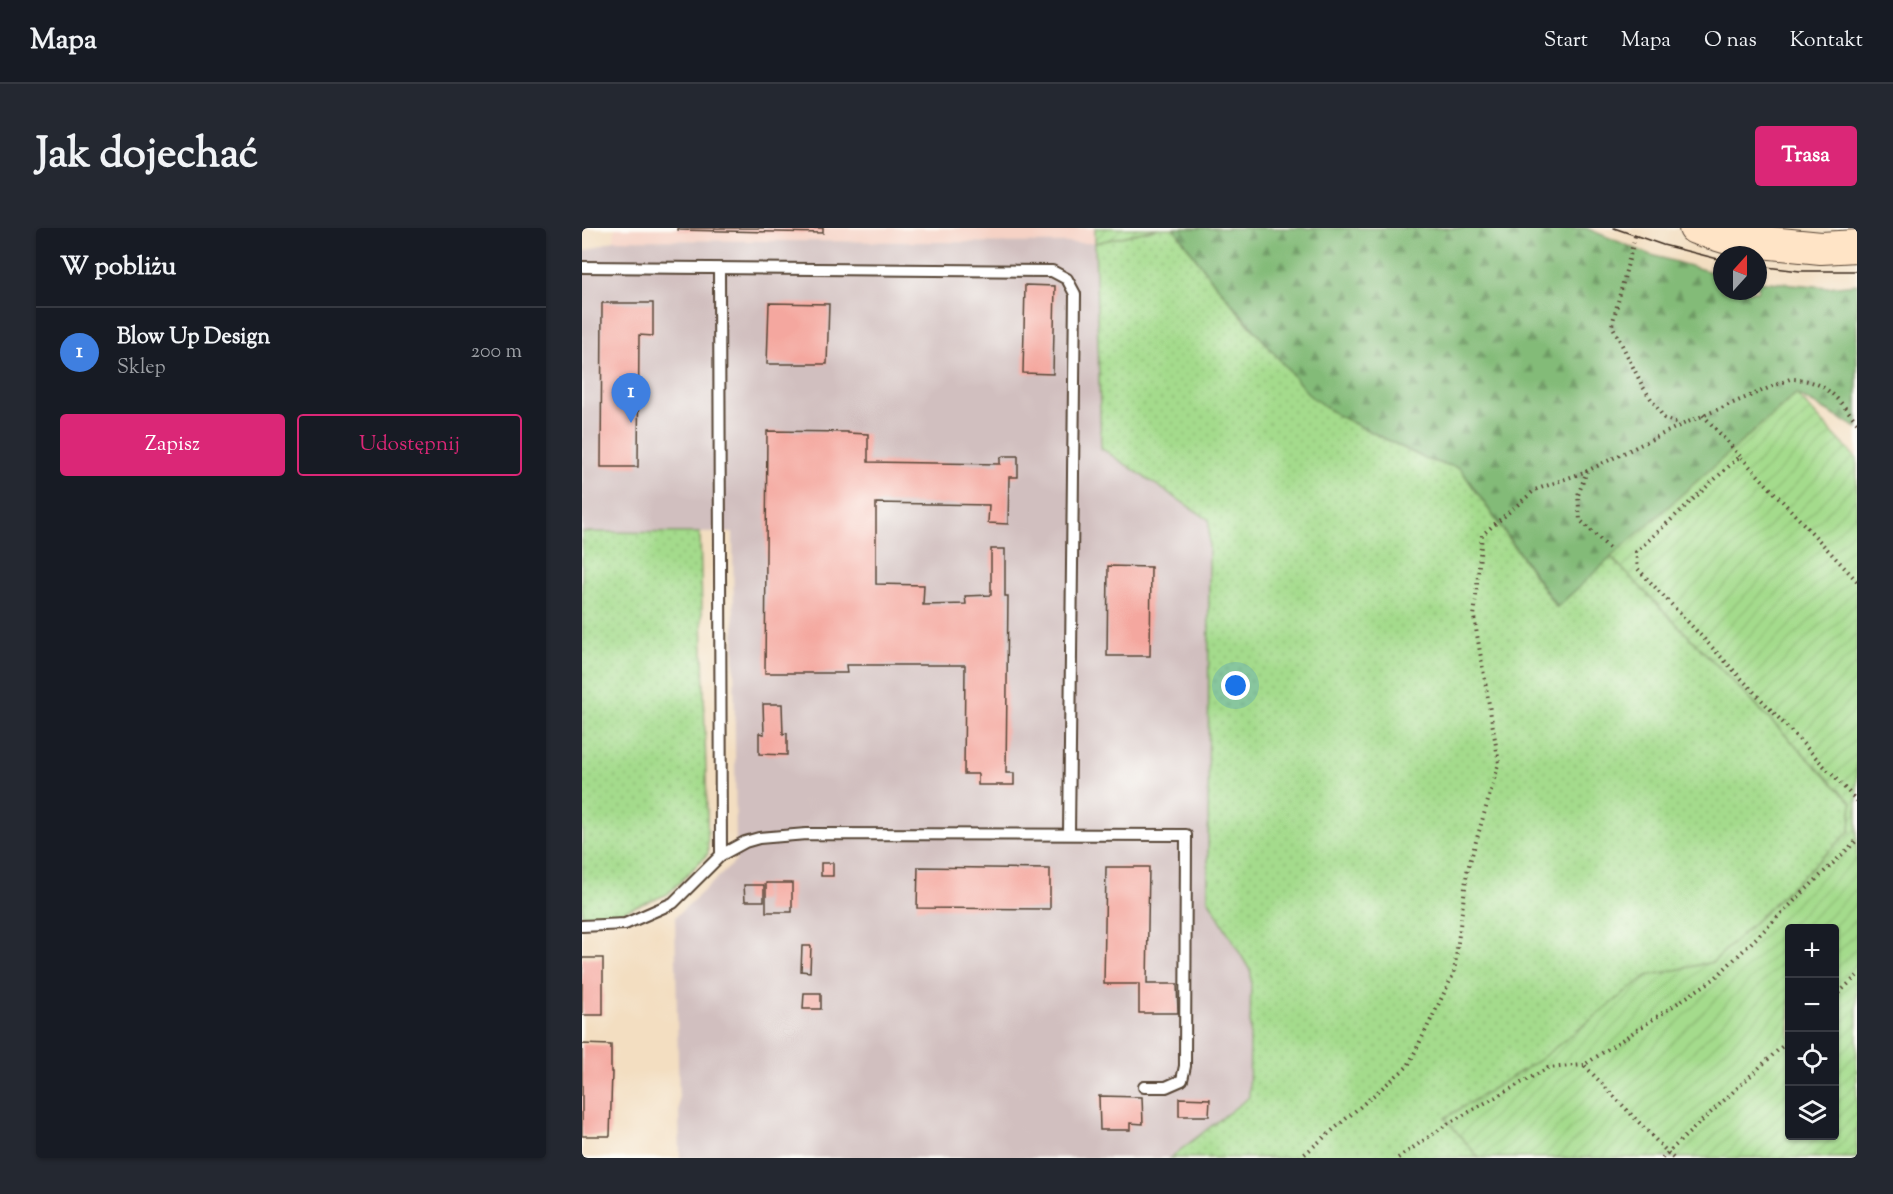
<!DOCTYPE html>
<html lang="pl">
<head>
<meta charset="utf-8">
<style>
	:root { --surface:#171b24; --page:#242831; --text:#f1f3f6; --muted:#9ea1a6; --line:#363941; --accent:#db2777 }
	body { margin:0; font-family:"Sorts Mill Goudy",serif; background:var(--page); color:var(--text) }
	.controls { position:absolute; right:18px; bottom:18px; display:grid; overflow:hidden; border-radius:6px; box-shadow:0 2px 4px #0004 }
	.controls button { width:54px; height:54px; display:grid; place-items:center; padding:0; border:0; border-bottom:2px solid var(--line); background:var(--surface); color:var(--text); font:30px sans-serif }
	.compass { position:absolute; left:1131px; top:18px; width:54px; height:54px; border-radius:50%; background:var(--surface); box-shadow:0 2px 4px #0004; rotate:21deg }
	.you { position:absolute; left:654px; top:458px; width:21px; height:21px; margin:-15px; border:4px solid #fff; border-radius:50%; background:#1a73e8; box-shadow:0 0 0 9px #1a73e833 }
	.badge { display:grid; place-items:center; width:39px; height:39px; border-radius:50%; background:var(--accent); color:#fff; font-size:20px; font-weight:700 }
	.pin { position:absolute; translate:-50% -50px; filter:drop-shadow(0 2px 3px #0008) }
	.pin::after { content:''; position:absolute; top:32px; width:21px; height:18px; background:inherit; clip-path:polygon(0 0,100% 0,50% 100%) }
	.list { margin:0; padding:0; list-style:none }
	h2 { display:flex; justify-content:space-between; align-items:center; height:78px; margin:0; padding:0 24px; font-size:26px }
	h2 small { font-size:20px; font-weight:400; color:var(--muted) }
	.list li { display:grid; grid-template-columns:39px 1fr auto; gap:18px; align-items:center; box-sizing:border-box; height:90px; padding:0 24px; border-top:2px solid var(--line) }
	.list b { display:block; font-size:22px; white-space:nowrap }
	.list p { margin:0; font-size:20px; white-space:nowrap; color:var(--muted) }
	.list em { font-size:20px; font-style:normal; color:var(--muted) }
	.actions { display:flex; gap:12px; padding:18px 24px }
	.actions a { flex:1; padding:14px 0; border:2px solid var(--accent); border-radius:6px; text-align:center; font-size:21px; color:var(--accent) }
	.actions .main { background:var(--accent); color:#fff }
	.icon { flex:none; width:33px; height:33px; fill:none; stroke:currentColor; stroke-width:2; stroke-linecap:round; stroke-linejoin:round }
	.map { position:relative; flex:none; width:1275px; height:930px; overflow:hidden; border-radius:6px }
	header { display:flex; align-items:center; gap:36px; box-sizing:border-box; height:84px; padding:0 30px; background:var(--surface); border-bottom:2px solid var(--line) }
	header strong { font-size:28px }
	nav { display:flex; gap:33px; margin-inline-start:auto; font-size:21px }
	.intro { display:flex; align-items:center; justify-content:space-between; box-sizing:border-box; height:144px; padding:0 36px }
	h1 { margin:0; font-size:42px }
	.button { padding:15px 27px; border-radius:6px; background:var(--accent); color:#fff; font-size:21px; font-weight:700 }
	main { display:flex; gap:36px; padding:0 36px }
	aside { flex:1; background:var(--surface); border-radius:6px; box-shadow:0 2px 4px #0004 }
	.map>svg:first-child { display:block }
	.built { fill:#f6d2c5 }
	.industrial { fill:#d1bfbf }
	.grass { fill:url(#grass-dots); stroke:#708255; stroke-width:1.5 }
	.forest { fill:url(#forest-firs); stroke:#5f724b; stroke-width:1.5 }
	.garden { fill:url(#garden-furrows); stroke:#708255; stroke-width:1.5; fill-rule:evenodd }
	.building { fill:#f4a79f }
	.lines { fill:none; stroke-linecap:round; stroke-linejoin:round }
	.service-casing { stroke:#574536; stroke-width:14 }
	.secondary-casing { stroke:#574536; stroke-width:34 }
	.path { stroke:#574536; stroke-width:4; stroke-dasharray:1.5 4.5; stroke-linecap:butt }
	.service { stroke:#fff; stroke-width:10 }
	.secondary { stroke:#ffe4c6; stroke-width:32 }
	.tram { stroke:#3b2a1e; stroke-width:1.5 }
</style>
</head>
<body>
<header>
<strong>Mapa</strong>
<nav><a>Start</a><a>Mapa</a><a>O nas</a><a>Kontakt</a></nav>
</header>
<div class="intro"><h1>Jak dojechać</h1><a class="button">Trasa</a></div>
<main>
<aside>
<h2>W pobliżu<small></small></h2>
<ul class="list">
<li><span class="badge" style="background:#3f7fe0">1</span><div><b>Blow Up Design</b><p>Sklep</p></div><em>200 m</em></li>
</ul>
<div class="actions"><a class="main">Zapisz</a><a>Udostępnij</a></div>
</aside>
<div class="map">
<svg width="1275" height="930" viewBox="0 0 1275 930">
	<defs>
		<pattern id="grass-dots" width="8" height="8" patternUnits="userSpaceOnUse" patternTransform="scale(1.5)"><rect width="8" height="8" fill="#a4db8c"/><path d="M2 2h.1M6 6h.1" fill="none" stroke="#8ebc78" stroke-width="1.8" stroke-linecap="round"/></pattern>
		<pattern id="forest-firs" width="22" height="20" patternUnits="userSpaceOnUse" patternTransform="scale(1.5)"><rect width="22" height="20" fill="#83bb78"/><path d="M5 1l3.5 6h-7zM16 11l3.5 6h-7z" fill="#6c9862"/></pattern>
		<pattern id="garden-furrows" width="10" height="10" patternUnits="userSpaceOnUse" patternTransform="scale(1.5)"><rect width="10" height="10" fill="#a4db8c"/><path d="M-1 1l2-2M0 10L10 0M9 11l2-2" fill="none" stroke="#8ebc78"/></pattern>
	</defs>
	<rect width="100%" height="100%" fill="#fdfcf7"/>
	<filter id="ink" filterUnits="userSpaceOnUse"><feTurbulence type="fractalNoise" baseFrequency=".0167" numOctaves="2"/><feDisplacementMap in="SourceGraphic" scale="12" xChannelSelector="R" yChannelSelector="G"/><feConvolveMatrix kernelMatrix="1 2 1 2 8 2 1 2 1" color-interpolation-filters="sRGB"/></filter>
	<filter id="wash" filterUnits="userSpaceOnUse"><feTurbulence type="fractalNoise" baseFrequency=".008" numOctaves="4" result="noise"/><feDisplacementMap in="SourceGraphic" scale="24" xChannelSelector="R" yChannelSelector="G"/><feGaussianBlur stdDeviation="1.35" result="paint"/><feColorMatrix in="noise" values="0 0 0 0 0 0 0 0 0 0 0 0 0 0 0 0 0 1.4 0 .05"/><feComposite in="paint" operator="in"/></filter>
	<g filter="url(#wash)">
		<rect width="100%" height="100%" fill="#f3dec1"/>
		<polygon class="built" points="33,0 513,0 513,15 32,12"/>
		<polygon class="industrial" points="32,12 513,15 519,220 627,291 626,671 669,744 667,869 588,930 98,930 93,689 154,633 151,305 0,304 0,24"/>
		<g class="grass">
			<polygon points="577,0 592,0 627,48 666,96 755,187 845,232 878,240 974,379 1029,329 1270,575 1268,603 1131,734 1065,748 956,833 863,890 897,930 588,930 667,869 669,744 626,671 627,292 519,220 513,15"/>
			<polygon points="0,304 118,305 126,626 86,666 34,686 0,688"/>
		</g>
		<polygon class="forest" points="592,0 1004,0 1066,26 1140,47 1140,63 1176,63 1176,53 1245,59 1275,56 1275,200 1214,166 1034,325 975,379 878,240 846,232 755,187 728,168 627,48"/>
		<g class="garden">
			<polygon points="513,0 577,0 513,15"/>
			<path d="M1214 166 1275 231V930H897L863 890 956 833 1065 748 1131 734 1268 603 1270 575 1029 329ZM1208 700H1252V908H1208Z"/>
		</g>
		<g id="blocks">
			<g class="building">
				<polygon points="96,0 241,0 241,5 96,2"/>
				<polygon points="443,57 473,58 471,146 441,145"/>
				<polygon points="20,75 71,75 71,108 57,107 56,239 19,239"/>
				<polygon points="187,75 247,76 245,136 185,136"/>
				<polygon points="185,203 266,204 266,205 286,206 286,234 418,236 418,231 421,228 436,228 436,249 427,249 426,296 406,295 407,277 294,275 294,356 342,357 341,377 384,376 383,368 409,367 409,321 423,321 423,368 426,368 424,545 432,545 432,557 396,557 396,546 382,546 383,437 264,437 265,445 183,445"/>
				<polygon points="526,338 569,339 568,428 525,428"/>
				<polygon points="181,476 200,476 201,506 205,505 205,527 177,526 177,505 182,506"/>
				<rect x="239" y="635" width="12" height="13"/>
				<polygon points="336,639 468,641 468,681 335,680"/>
				<polygon points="524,639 567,639 565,756 595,756 596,785 557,785 557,756 522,756"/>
				<rect x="184" y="655" width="26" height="29"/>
				<polygon points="162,657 182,657 182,673 163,673"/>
				<polygon points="220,718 229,718 228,744 219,743"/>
				<rect x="0" y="730" width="21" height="57"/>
				<polygon points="222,765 239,765 239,781 221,781"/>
				<polygon points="0,816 29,817 29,844 30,844 28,908 0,908"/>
				<polygon points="517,868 560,869 561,896 548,895 548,902 518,902"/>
				<polygon points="597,870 628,871 627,888 597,888"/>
			</g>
		</g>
	</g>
	<g filter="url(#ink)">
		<use href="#blocks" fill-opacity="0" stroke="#574536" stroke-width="1.5"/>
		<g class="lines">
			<g class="service-casing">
				<g id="service">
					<polyline points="0,39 470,43 485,51 493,66 487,606"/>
					<polyline points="137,41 139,627"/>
					<polyline points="0,698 43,696 91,675 139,627 163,614 177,610 224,606 604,607 603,838 600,852 584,859 562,859"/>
				</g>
			</g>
			<g class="secondary-casing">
				<polyline id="secondary" points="1113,0 1149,11 1239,20 1275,18"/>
			</g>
			<g class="path">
				<polyline points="1053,8 1030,97 1061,159 1082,190 1098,197"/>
				<polyline points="1121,187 1158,228"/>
				<path d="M1027 320 998 292 996 267 1005 243 1099 197 1208 151C1243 151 1254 169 1275 194"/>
				<polyline points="1275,353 1158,228 1054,324 1056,341 1275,573"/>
				<polyline points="1252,769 1275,748"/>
				<polyline points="718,930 826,838 872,745 885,644 917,535 892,389 900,307 953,262 1005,243"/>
				<polyline points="816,930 867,895 966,840 1002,837"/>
				<polyline points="1080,930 1208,811"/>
				<polyline points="1091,930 1002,837 1132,751 1275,612"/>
			</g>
			<use href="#service" class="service"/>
			<use href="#secondary" class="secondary"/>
			<g class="tram">
				<polyline points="1032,0 1081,17 1140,32"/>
				<polyline points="1176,38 1218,43 1275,43"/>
			</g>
		</g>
	</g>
</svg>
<div class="controls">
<button>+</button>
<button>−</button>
<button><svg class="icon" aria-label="locate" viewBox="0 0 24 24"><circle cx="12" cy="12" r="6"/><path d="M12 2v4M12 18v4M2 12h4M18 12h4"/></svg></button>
<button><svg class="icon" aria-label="layers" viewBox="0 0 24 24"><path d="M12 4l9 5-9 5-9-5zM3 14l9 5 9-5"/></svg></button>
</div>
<svg class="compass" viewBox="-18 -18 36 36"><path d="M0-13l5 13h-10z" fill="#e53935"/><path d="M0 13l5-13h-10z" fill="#9ea1a6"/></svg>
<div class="you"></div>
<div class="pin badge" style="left:49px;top:195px;background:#3f7fe0">1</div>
</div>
</main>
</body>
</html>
